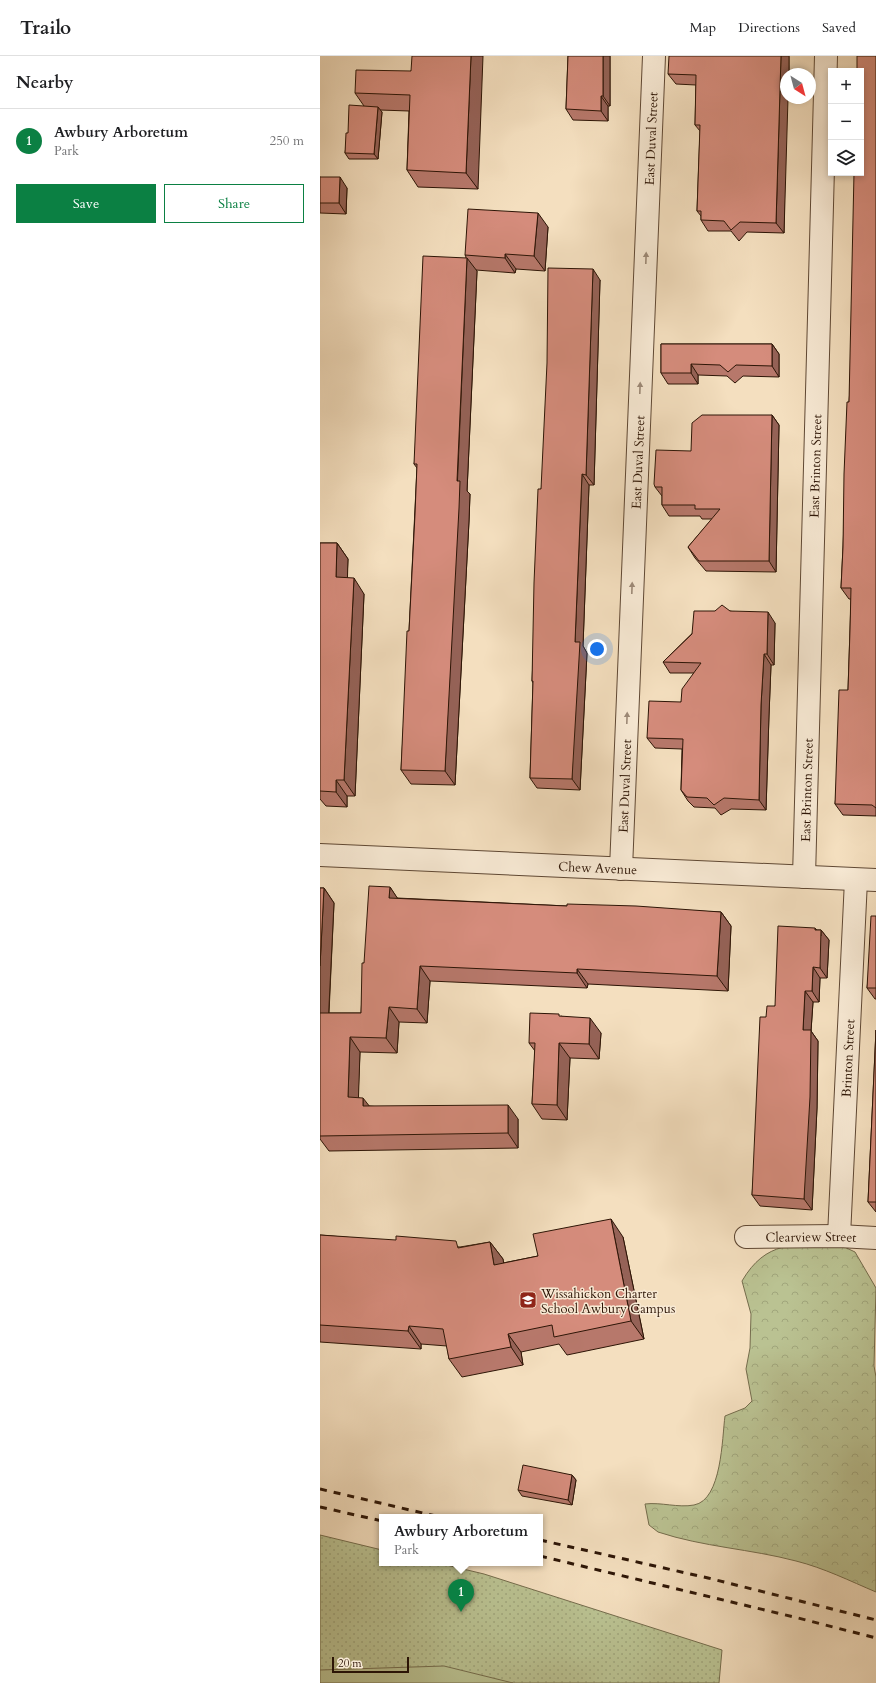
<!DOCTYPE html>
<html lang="en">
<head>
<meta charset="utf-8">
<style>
	:root { --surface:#fff; --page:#f6f6f6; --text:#202124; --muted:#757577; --line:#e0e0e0; --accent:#0b8043 }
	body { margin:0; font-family:Cardo,serif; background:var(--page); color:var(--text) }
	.controls { position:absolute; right:12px; top:12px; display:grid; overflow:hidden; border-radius:0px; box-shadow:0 2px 6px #0003 }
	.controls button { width:36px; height:36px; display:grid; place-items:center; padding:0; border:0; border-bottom:1px solid var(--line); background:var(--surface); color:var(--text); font:20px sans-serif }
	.compass { position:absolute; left:460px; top:12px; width:36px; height:36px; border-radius:50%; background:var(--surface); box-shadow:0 2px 6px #0003; rotate:144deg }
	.scale { position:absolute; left:12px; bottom:10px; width:77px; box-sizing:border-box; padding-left:4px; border:2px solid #2d1506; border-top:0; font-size:11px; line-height:14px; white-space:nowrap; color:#2d1506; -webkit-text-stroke:3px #f8ead5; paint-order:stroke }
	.you { position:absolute; left:277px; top:593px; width:14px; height:14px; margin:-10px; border:3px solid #fff; border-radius:50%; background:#1a73e8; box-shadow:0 0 0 6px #1a73e833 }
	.badge { display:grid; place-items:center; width:26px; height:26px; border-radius:50%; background:var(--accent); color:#fff; font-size:13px; font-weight:700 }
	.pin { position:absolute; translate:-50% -33px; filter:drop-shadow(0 1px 2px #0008) }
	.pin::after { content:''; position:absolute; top:21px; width:14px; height:12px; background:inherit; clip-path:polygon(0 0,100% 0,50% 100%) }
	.popup { position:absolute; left:59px; top:1458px; width:164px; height:52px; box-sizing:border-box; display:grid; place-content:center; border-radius:0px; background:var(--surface); filter:drop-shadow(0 1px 3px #0005); font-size:13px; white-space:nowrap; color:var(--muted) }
	.popup b { font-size:15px; color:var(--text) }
	.popup::after { content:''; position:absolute; left:50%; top:100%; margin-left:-8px; border:8px solid transparent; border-top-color:var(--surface) }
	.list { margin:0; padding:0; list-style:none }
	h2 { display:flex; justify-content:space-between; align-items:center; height:52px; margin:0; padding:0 16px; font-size:17px }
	h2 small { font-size:13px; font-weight:400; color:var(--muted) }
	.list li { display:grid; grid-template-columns:26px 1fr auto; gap:12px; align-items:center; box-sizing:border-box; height:64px; padding:0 16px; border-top:1px solid var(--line) }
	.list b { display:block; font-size:15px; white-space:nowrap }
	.list p { margin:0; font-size:13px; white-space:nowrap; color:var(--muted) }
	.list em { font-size:13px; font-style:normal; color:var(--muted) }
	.actions { display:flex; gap:8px; padding:12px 16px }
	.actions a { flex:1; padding:9px 0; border:1px solid var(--accent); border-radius:0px; text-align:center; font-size:14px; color:var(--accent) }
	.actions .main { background:var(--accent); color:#fff }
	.icon { flex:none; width:22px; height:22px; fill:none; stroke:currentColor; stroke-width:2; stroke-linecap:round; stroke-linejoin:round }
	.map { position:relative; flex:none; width:556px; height:1627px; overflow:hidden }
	header { display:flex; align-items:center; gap:24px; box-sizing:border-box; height:56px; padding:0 20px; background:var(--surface); border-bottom:1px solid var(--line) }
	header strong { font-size:19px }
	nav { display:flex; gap:22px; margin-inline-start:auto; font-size:14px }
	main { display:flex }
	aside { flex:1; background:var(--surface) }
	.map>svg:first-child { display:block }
	.grass { fill:url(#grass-dots); stroke:#746c4c }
	.forest { fill:url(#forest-crowns); stroke:#746c4c }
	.garden { fill:#bac292; stroke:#746c4c }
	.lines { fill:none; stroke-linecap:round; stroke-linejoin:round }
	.minor-casing { stroke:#5f4834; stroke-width:24 }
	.tertiary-casing { stroke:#5f4834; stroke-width:24 }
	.minor { stroke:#f8ead5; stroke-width:22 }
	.tertiary { stroke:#f8ead5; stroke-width:22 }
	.rail { stroke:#2d1506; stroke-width:3; stroke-dasharray:7 7; stroke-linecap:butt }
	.wall { fill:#b7786b; stroke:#2d1506 }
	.shaded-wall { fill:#956257; stroke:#2d1506 }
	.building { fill:#d58c7c; stroke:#2d1506 }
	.oneway { fill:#9d8a78 }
	.labels { text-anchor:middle; stroke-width:3; stroke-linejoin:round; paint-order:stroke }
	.street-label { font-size:13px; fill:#2d1506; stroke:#f8ead5 }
	.poi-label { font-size:13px; fill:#2d1506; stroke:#f8ead5; text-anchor:start }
</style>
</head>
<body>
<header>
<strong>Trailo</strong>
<nav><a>Map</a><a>Directions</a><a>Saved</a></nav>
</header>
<main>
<aside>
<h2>Nearby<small></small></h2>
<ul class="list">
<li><span class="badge">1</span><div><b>Awbury Arboretum</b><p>Park</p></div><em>250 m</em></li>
</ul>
<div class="actions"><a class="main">Save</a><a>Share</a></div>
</aside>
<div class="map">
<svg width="556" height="1627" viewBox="0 0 556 1627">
	<defs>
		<pattern id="grass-dots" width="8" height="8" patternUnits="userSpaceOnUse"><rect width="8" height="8" fill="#bac292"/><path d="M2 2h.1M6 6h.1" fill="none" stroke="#a0a67c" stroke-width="1.8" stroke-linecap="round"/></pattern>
		<pattern id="forest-crowns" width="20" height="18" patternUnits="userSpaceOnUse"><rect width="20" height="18" fill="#bac292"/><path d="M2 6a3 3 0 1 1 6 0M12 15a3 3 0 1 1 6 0" fill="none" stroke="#a0a67c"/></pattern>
	</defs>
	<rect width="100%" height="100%" fill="#f4dfbf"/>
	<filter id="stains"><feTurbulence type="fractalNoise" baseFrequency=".005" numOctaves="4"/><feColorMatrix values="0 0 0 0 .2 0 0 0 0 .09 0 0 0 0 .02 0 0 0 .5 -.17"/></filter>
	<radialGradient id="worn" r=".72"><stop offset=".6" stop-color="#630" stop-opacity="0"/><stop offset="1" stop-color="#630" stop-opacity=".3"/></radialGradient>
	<polygon class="grass" points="0,1479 62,1494 62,1507 118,1507 164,1518 402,1594 399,1627 0,1627"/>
	<path class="forest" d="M516 1187 535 1196 556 1232 554 1310 556 1321V1536C530 1525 504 1512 476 1505 431 1493 383 1491 338 1476L329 1469 325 1448C341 1446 358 1452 374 1449 402 1444 402 1382 405 1360L425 1352 432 1345 426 1313 430 1292 431 1258 422 1225C446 1184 474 1189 516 1187Z"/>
	<polygon class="garden" points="124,1610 193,1627 0,1627 0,1614"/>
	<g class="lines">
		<g class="minor-casing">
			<g id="minor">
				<path id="s1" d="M301 813 334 0"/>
				<path id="s2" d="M484 821 506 0"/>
				<path id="s3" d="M519 1180 536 824"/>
				<path id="s4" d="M426 1181 519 1180 556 1182"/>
			</g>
		</g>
		<g class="tertiary-casing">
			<g id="tertiary">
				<path id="s5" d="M0 799 556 824"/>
			</g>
		</g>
		<use href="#minor" class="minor"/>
		<use href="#tertiary" class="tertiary"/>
		<g class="rail">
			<polyline points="0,1433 120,1461"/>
			<polyline points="0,1451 62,1465"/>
			<polyline points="220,1484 388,1522 556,1564"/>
			<polyline points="220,1500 478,1562 556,1582"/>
		</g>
	</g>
	<g class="wall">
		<polygon points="248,0 290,0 290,50 288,50 288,65 253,64 246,53"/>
		<polygon points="469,0 469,18 466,18 464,177 427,176 419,185 411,175 388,175 381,164 381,160 377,155 380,75 375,69 376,29 356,28 348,18"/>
		<polygon points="556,0 556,760 523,759 515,748 528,634 531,543 529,543 521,532 523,491 529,346"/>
		<polygon points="91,15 158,133 98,131 87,114 89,55 60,54 62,56 58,103 29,103 25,97 28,77 44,50 35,37"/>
		<polygon points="0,121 27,132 26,158 0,157"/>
		<polygon points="228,171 225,215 196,213 195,217 156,214 157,215 147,435 150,438 149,465 135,729 91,728 81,714 89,575 97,412 94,408 146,201 145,199"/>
		<polygon points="280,224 274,429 269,429 263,590 267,597 260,734 217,732 210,722 213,627 212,625 221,433"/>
		<polygon points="341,288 452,288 459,298 459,321 423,320 415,327 407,320 378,319 378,328 348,328 341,317"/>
		<polygon points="452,359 459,369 456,516 386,515 375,502 368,491 392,463 382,463 380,460 349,460 342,449 342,440 335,431 371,395"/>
		<polygon points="0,487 17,487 28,503 27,522 44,538 35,740 27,740 27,751 6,750 0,743"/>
		<polygon points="395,555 410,555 455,567 454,609 451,609 449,659 446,754 411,753 401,759 395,752 374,751 368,745 361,734 362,693 335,692 327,682 361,646 374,617 350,617 343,606"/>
		<polygon points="70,831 77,842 247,850 401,856 411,870 408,935 268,928 267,932 110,925 107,967 79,966 77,997 40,996 38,1041 49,1050 198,1063 198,1092 9,1095 0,1083 0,832 4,832 14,847 9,957 41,957 44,907"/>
		<polygon points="556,860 556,943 555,943 547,932"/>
		<polygon points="495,872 497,874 501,874 509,884 507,922 500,922 499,946 493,946 491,975 498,985 497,1052 492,1154 440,1150 432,1139 446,961 455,950"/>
		<polygon points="241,960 281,977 279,1003 250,1002 247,1064 222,1063 212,1048 215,995 209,987"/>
		<polygon points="556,974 556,1156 548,1146"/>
		<polygon points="0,1179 140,1191 170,1186 183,1203 183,1207 218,1200 303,1181 324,1283 247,1299 239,1288 201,1296 203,1309 142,1321 129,1303 127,1290 101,1288 101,1293 0,1286"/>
		<polygon points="252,1419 256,1424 252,1449 202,1440 198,1434"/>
	</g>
	<g class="shaded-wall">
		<polygon points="151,0 163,0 158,133 146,117"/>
		<polygon points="283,0 290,0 290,50 283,40"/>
		<polygon points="461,0 469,0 469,18 466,18 466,42 468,42 464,177 456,167"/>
		<polygon points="281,40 288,50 288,65 281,55"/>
		<polygon points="58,51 62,56 58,103 54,98"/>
		<polygon points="20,121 27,132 26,158 19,147"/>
		<polygon points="218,157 228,171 225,215 214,200"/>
		<polygon points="185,198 196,213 195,217 185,202"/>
		<polygon points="147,202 157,215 147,435 150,438 149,465 135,729 125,715"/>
		<polygon points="273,213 280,224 274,429 266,419"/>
		<polygon points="452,288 459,298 459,321 452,310"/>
		<polygon points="371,308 378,319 378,328 371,317"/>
		<polygon points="452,359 459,369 456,516 449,505"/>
		<polygon points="262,418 269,429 263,590 267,597 260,734 252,723 255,586"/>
		<polygon points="17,487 28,503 27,537 16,521"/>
		<polygon points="34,522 44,538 35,740 24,724"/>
		<polygon points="448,556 455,567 454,609 447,598"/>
		<polygon points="444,598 451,609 449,659 446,754 439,744 441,649"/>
		<polygon points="16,724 27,740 27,751 16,736"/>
		<polygon points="70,831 80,846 69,842"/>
		<polygon points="4,832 14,847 8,971 0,960 0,910"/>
		<polygon points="401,856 411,870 408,935 397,920"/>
		<polygon points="495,872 501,880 501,874 509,884 507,922 500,912 495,874"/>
		<polygon points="100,910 110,925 107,967 97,953"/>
		<polygon points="493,911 500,922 499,946 492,935"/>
		<polygon points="257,913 268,928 267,932 257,917"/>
		<polygon points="485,935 493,946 491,975 498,985 497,1052 492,1154 484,1143 483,974"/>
		<polygon points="69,951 79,966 77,997 66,982"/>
		<polygon points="270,962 281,977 279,1003 269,988"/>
		<polygon points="30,981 40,996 38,1055 28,1041"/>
		<polygon points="239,987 250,1002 247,1064 237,1049"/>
		<polygon points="43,1042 54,1056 43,1050"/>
		<polygon points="188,1049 198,1063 198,1092 188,1077"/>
		<polygon points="291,1163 303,1181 324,1283 311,1265"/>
		<polygon points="170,1186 183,1203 187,1227 174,1209"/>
		<polygon points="89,1270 101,1288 101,1293 88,1275"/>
		<polygon points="188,1278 201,1296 203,1309 191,1291"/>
		<polygon points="252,1419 256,1424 252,1449 248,1444"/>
	</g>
	<g class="building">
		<polygon points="92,0 151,0 146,117 87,114 90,39 35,37 36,14 91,15"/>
		<polygon points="248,0 283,0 283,40 281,40 281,55 246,53"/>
		<polygon points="349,0 461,0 456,167 420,166 411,174 404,165 381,164 381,155 377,155 380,69 375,69 376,19 348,18"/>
		<polygon points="537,0 556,0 556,752 552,749 515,748 519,634 528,634 530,574 531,532 521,532 523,491 524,418 527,346 529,346 534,117 541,117 541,15 537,15"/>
		<polygon points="29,49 58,51 54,98 25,97 26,77 28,77"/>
		<polygon points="0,121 20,121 19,147 0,147"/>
		<polygon points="148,153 218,157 214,200 185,198 185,202 145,199"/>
		<polygon points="103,200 147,202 137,425 140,425 139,452 125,715 81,714 87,575 89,575 95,458 97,408 94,408"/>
		<polygon points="228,212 273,213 266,419 262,418 255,586 260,586 252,723 210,722 213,625 212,625 214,527 218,433 221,433 227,307"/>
		<polygon points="341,288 452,288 452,310 416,309 408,316 400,309 371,308 371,317 341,317"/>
		<polygon points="382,359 452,359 449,505 379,505 368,491 400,453 375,453 375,449 342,449 342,431 335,431 334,428 336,394 371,395 372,367"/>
		<polygon points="0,487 17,487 16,521 34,522 24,724 16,724 16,736 0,735"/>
		<polygon points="402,549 410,555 448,556 447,598 444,598 441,649 439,744 404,742 394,749 387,742 367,741 361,734 363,683 327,682 329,645 361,646 362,633 381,607 343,606 372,578 374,555 395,555"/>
		<polygon points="49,830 70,831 69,842 247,850 247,848 316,850 401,856 397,920 257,913 257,917 100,910 97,953 69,951 66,982 30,981 28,1041 43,1042 43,1050 188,1049 188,1077 0,1080 0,957 41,957 42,907 44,907"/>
		<polygon points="0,832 4,832 0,910"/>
		<polygon points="551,860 556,860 556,932 547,932"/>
		<polygon points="458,870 495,872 495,874 501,874 500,912 493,911 492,935 485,935 483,974 491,974 490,1041 484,1143 432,1139 440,961 446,961 447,950 455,950"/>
		<polygon points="210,957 239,958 239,960 270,962 269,988 239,987 237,1049 212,1048 215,987 209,987"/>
		<polygon points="556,974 556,1146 548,1146"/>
		<polygon points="291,1163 311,1265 234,1281 232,1269 188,1278 191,1291 129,1303 123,1273 89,1270 88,1275 0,1269 0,1179 76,1184 76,1180 136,1185 138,1192 170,1186 174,1209 218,1200 213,1178"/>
		<polygon points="203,1409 252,1419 248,1444 198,1434"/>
	</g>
	<defs><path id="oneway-solid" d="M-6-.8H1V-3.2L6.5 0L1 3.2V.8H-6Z"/></defs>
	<g class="oneway">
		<use href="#oneway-solid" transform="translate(326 202) rotate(-88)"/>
		<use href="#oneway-solid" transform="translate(320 332) rotate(-88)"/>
		<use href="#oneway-solid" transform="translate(312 532) rotate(-88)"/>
		<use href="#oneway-solid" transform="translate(307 662) rotate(-88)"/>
	</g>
	<defs>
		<g id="school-square" transform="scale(0.9)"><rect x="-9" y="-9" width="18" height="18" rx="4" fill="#8f2418" stroke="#f8ead5"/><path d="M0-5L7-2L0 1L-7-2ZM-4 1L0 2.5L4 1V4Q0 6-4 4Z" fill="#fff"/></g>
	</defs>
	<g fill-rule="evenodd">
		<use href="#school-square" x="208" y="1244"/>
	</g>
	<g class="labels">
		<g class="street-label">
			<text dy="5" stroke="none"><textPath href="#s1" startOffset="731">East Duval Street</textPath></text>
			<text dy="5" stroke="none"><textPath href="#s1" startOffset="407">East Duval Street</textPath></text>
			<text dy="5" stroke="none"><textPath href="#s2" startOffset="411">East Brinton Street</textPath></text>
			<text dy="5" stroke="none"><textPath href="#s1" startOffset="83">East Duval Street</textPath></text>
			<text dy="5" stroke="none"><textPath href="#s2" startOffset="87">East Brinton Street</textPath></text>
			<text dy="5" stroke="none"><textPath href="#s5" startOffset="278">Chew Avenue</textPath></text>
			<text dy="5" stroke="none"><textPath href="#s3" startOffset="178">Brinton Street</textPath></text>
			<text dy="5" stroke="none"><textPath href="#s4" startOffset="65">Clearview Street</textPath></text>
		</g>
		<g class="poi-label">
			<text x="221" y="1242">Wissahickon Charter<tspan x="221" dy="15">School Awbury Campus</tspan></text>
		</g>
	</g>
	<rect width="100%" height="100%" filter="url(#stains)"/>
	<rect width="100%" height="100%" fill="url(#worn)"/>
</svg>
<div class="controls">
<button>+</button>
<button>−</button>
<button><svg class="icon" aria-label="layers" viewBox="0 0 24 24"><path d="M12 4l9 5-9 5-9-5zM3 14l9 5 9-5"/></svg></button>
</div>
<svg class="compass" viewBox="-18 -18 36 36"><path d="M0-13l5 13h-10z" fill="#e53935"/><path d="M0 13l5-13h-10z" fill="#757577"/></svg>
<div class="scale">20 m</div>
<div class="you"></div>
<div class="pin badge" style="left:141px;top:1556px">1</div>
<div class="popup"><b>Awbury Arboretum</b>Park</div>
</div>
</main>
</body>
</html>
